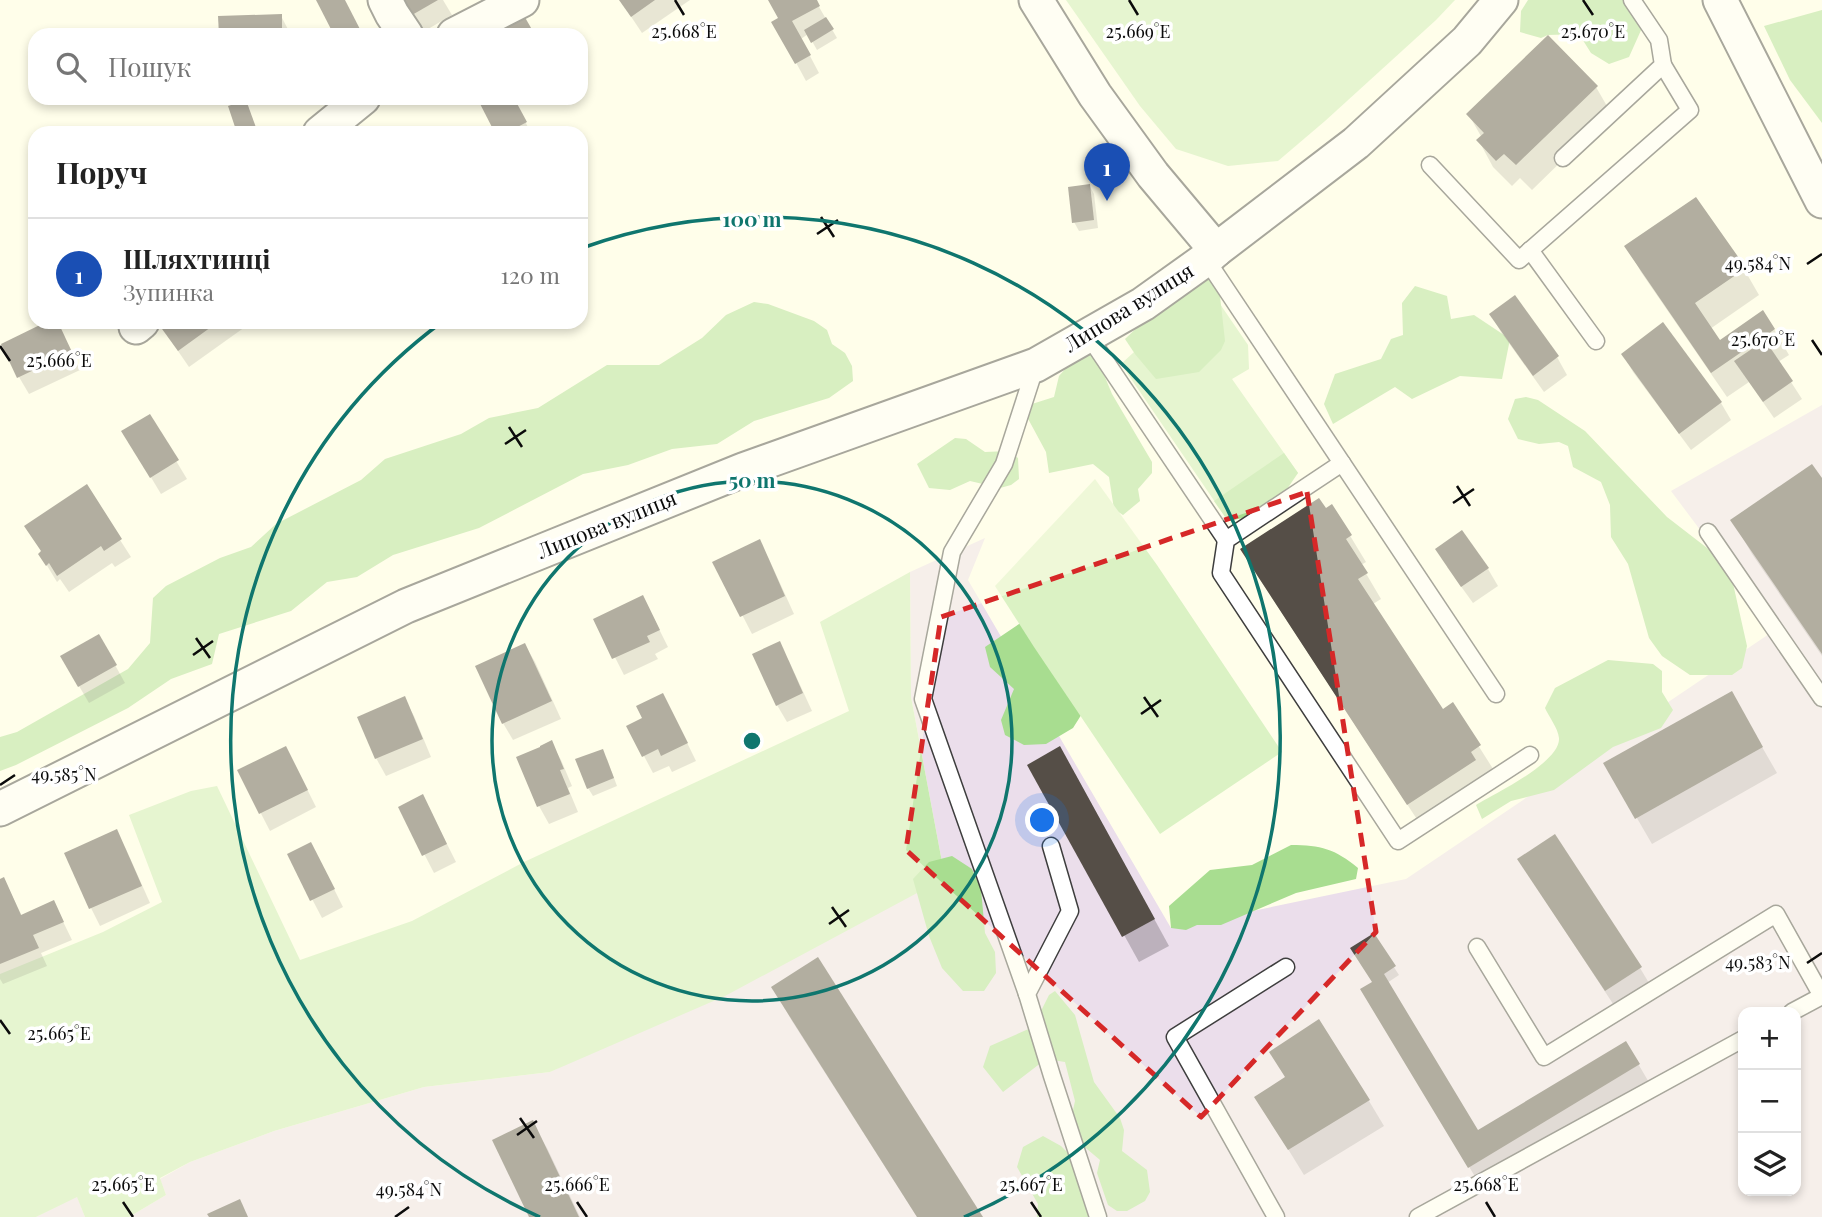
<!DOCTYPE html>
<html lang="uk">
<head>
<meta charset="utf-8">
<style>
	:root { --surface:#fff; --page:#f6f6f6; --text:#222; --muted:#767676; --line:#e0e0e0; --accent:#c32c1c }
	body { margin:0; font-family:"Playfair Display",serif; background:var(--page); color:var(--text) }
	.controls { position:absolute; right:21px; bottom:21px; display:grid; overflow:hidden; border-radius:14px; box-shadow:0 4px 10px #0003 }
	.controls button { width:63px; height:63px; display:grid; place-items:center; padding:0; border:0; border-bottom:2px solid var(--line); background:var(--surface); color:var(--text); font:35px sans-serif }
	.you { position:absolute; left:1043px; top:821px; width:24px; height:24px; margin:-18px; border:5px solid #fff; border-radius:50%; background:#1a73e8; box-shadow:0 0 0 10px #1a73e833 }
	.badge { display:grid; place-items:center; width:46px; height:46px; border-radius:50%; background:var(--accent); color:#fff; font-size:23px; font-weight:700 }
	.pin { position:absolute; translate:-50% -58px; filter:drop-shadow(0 2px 4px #0008) }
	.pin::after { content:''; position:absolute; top:37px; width:24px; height:21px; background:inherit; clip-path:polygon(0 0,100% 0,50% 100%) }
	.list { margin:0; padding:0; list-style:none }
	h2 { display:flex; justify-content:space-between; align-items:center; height:91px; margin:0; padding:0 28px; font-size:30px }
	h2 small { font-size:23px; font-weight:400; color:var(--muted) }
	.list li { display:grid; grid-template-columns:46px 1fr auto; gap:21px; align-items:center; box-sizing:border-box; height:112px; padding:0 28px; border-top:2px solid var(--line) }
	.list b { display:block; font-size:26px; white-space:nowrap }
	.list p { margin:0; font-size:23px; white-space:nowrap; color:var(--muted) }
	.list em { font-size:23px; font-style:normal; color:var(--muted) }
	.icon { flex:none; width:38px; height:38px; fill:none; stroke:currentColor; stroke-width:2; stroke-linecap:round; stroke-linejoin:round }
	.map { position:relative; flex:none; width:1822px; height:1217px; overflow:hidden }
	.search { position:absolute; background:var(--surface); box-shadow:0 4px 10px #0003; left:28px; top:28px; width:560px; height:77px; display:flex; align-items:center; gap:18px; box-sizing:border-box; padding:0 24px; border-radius:21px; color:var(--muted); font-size:26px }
	.panel { position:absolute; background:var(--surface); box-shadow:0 4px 10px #0003; left:28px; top:126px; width:560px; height:203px; border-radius:21px }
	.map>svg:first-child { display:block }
	.industrial { fill:#ebdeeb; fill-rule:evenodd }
	.green { fill:#c7ebb1 }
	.forest { fill:#a8dd90 }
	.pitch { fill:#dbf2c4 }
	.shadow { fill:#0003 }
	.building { fill:#554e47 }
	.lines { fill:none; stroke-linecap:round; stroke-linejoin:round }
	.lane-casing { stroke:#3e3e3e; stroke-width:19 }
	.street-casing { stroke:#3e3e3e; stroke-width:37 }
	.lane { stroke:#fff; stroke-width:16 }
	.street { stroke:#fff; stroke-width:33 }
	.marked { fill:none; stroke:#d62828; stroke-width:5; stroke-dasharray:14 9; stroke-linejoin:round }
	.ticks { fill:none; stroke:#0b0b0b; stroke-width:2.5 }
	.ring { fill:none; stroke:#0f766e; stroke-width:3.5 }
	.labels { text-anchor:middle; stroke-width:7; stroke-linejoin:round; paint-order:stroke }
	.street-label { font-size:21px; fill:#0b0b0b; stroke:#fff }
	.ticks-label { font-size:18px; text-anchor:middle; fill:#0b0b0b; stroke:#fff; stroke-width:7; stroke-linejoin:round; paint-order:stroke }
	.centre { fill:#0f766e; stroke:#fff; stroke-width:3.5 }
	.ring-label { font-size:21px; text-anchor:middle; font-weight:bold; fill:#0f766e; stroke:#fff; stroke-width:7; stroke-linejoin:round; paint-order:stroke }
</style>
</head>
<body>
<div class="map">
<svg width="1822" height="1217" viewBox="0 0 1822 1217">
	<rect width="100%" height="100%" fill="#fffeea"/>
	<g class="industrial">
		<path d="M1822 405V1217H129L166 1195 160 1179 190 1162 274 1131 424 1087 550 1072 945 878 911 697 910 572 985 538 968 580 1171 928 1406 879 1775 630 1671 491ZM1743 1012H1796V1191H1743Z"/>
		<polygon points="77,1196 85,1217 36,1217"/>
	</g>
	<g class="green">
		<polygon points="1066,0 1455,0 1436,20 1325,121 1278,161 1228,166 1176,149 1140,106"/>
		<polygon points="1207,285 1248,345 1249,369 1232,379 1298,473 1247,517 1228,521 1121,364"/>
		<polygon points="910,572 911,697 945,878 725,996 550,1072 424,1087 274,1131 190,1162 160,1178 166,1195 129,1217 85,1217 77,1197 36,1217 0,1217 0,974 103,932 162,902 129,815 191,791 217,786 300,960 412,921 524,862 849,711 820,622"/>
	</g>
	<g class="forest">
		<polygon points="1528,0 1623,0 1642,28 1629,57 1609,64 1591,53 1579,34 1548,35 1541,38 1520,32 1521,11"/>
		<polygon points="1822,10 1822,123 1790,80 1764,26"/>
		<polygon points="1199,278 1213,278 1219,287 1225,341 1221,350 1199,372 1156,379 1135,354 1125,339 1181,286"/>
		<polygon points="1415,286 1447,296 1451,319 1474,315 1510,339 1502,379 1460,376 1412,399 1395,387 1333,424 1324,404 1335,374 1381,359 1391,339 1403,335 1402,303"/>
		<polygon points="754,302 768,304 814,321 827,330 832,344 845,353 852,366 853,381 829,398 754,421 717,444 672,449 628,465 583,474 479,528 393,555 357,577 327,582 291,611 219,634 212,664 171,679 128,708 16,765 0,771 0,737 17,732 128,669 150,643 153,598 166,586 220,558 251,547 276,524 361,480 385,459 461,434 489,418 538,408 607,365 659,365 702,338 726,315"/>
		<polygon points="1095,353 1112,394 1152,462 1152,473 1138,489 1140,501 1123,515 1114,509 1109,477 1093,464 1049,473 1046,452 1026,415 1032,404 1054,397 1059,376 1075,358"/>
		<polygon points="1526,397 1538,400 1585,431 1667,517 1711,551 1732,579 1747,646 1742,668 1732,675 1690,675 1662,656 1649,638 1628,564 1611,537 1610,505 1601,482 1573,467 1568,446 1559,442 1539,444 1518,439 1508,419 1515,399"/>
		<polygon points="955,438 966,439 985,452 1008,451 1018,458 1019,479 1011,485 1000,488 970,481 950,490 929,488 917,464"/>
		<polygon points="1284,453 1298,473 1285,492 1247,517 1228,521 1214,501"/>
		<polygon points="1031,616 1090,701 1073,728 1046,744 1024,745 1005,735 1001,720 1014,689 990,667 985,647"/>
		<path d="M1608 660 1653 664 1662 671V692L1673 710 1661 728 1613 747 1554 790 1511 801 1482 819 1476 805C1496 793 1561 762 1559 738 1558 728 1549 717 1545 708L1555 688Z"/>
		<path d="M1291 845C1321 845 1335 849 1358 868L1356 879 1296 893 1221 925H1197L1186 930 1171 928 1169 906 1210 870 1252 865Z"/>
		<polygon points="952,856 972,869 981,889 985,933 995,952 996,973 984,991 963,991 942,968 929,936 913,879 929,862"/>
		<polygon points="1055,991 1075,1015 1094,1082 1120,1118 1124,1130 1122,1151 1147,1170 1150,1192 1145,1201 1127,1211 1117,1211 1108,1205 1097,1173 1100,1160 1068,1133 1075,1101 1065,1062 1046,1059 1003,1092 983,1067 990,1046 1033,1027 1049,995"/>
		<polygon points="1043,1136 1061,1146 1077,1162 1090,1217 1037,1217 1038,1204 1017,1167 1023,1147"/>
	</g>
	<polygon class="pitch" points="1095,479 1157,565 1282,752 1160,834 1034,647 995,586"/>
	<g class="shadow">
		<polygon points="405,0 443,0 452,15 423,32"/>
		<polygon points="620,0 690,0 642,33"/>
		<polygon points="770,0 815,0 837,38 817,50 808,34 801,39 819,73 806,81 774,22 780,19"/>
		<polygon points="281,16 291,35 221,35"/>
		<polygon points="1596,87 1611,113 1532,190 1520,178 1512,186 1493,167 1479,141 1482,138 1469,115"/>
		<polygon points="479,98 513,98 531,133 497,133"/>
		<polygon points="1089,185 1094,194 1098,228 1079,231 1074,222"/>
		<polygon points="1627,247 1744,269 1759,295 1710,329 1719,342 1774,329 1789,355 1778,362 1802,399 1774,418 1749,382 1727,397 1641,272"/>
		<polygon points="1515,298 1557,357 1567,375 1544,392 1501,332 1491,315"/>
		<polygon points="50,322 56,322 80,370 29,394 19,377"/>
		<polygon points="158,322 252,322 189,367"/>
		<polygon points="1663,325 1721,403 1731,420 1691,450 1633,372 1623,354"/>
		<polygon points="149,416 187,479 161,494 134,449"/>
		<polygon points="1822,481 1822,656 1752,554 1733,521"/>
		<polygon points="86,487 131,557 115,567 112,563 69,592 60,579 57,582 40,554"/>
		<polygon points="1332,506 1366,562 1361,565 1381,599 1373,604 1442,711 1452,704 1495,772 1424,830 1257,575"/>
		<polygon points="759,541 769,559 794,614 752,634 715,562"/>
		<polygon points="1447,567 1488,569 1498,586 1473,603"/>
		<polygon points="643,597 668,647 655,654 658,659 624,675 596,620"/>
		<polygon points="99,636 125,683 89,703 62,657"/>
		<polygon points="779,644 789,661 812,711 787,722 777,705"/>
		<polygon points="525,645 535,662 561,719 513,740 503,723"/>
		<polygon points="1731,693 1777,773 1652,844 1605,763"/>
		<polygon points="404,698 414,716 431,757 386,776 376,758"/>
		<polygon points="672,712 696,761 672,772 669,766 653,773 644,756"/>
		<polygon points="551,743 561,760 572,786 568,788 578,812 549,824 539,806 519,758"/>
		<polygon points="607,759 617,786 593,796 588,788"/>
		<polygon points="295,765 316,807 270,831 239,771"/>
		<polygon points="1030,765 1075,774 1169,946 1139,962"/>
		<polygon points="400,807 432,814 456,862 434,873"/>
		<polygon points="116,831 126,849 150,903 100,926 91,908 67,853"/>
		<polygon points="289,855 320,861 343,907 322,918"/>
		<polygon points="4,879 22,916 54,903 72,940 41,953 47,966 3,984 0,979 0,881"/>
		<polygon points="1535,885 1640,968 1655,993 1621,1016"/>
		<polygon points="1373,935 1399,975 1387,983 1477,1133 1626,1043 1654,1091 1485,1193 1377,1015 1374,983"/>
		<polygon points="773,988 981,1217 917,1217 792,1021"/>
		<polygon points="1369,1101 1384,1126 1304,1175 1272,1123"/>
		<polygon points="532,1123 547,1148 580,1217 531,1217"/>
	</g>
	<g class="building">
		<polygon points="316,0 345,0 363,35 334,35"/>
		<polygon points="403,0 438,0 412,15"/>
		<polygon points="619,0 655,0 631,17"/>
		<polygon points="768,0 817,0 820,6 792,21 811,55 795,64 771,22 778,18"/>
		<polygon points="522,12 535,35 490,35"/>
		<polygon points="282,14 282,35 219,35 218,16"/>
		<polygon points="826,17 834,29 811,43 804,30"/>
		<polygon points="1548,35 1598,86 1516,165 1504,154 1496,161 1476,140 1484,133 1466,114"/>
		<polygon points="477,98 514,98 527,122 506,133 495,133"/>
		<polygon points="246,100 258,133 237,133 228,106"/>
		<polygon points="1090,184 1094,220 1072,223 1068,187"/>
		<polygon points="1696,197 1746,268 1695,303 1720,340 1763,310 1775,329 1711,373 1624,246"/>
		<polygon points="1515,295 1559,356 1533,376 1489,314"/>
		<polygon points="46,322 58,322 72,352 17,378 1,344"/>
		<polygon points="157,322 218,322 178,351"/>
		<polygon points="1663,322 1722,402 1679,434 1621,354"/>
		<polygon points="1765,340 1793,381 1763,402 1734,361"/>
		<polygon points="150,414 179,460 150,478 121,431"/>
		<polygon points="1812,464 1822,478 1822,654 1730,520"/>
		<polygon points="87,484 122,539 104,551 101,546 57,576 49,563 46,566 38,554 41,551 24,526"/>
		<polygon points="1319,498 1326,508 1332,504 1352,535 1346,539 1368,573 1358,579 1443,709 1453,702 1481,745 1471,752 1476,760 1407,805 1240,549"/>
		<polygon points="1462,530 1489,568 1461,587 1435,549"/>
		<polygon points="760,539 785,596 740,617 712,562"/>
		<polygon points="643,595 660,630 647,636 650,642 612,659 593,619"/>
		<polygon points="99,634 117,665 78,687 60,656"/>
		<polygon points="780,641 803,693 776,706 752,654"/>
		<polygon points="525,643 552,701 502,724 475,666"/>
		<polygon points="1732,691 1763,747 1635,819 1603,763"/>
		<polygon points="663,693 688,743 661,756 658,749 642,757 626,726 642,718 636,706"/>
		<polygon points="405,696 423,739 375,759 357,717"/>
		<polygon points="552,740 564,769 560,770 570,794 537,807 516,757 540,747 540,746"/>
		<polygon points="286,746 308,790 259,814 237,770"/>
		<polygon points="1060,746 1155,919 1122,937 1027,765"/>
		<polygon points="603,749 614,778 587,789 575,759"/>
		<polygon points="423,794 447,844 422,856 398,807"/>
		<polygon points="117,829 142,886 89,909 64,853"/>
		<polygon points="1555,834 1642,967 1605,991 1517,859"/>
		<polygon points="311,842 335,889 310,901 287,854"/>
		<polygon points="4,877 21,915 54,900 64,922 33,935 39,948 0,964 0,879"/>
		<polygon points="1374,933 1396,966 1384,974 1478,1130 1626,1041 1640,1064 1468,1168 1360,989 1372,982 1350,948"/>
		<polygon points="818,957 983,1217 917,1217 771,987"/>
		<polygon points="1319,1019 1370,1100 1288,1150 1254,1097 1285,1077 1269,1052"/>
		<polygon points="533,1120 579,1217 529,1217 492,1140"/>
		<polygon points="240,1199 248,1217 209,1217 207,1214"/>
	</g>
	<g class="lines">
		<g class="lane-casing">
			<g id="lane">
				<polyline points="1563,158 1663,65 1659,40 1632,0"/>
				<polyline points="1430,165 1519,260 1690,110 1663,65"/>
				<polyline points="1530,250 1596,341"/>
				<polyline points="1206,259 1496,694"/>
				<polyline points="1088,335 1226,540"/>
				<polyline points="1342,463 1226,540 1221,573 1398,841 1530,755"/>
				<polyline points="1708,532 1822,698"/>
				<polyline points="1051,846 1070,911 1027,994 1052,1076 1098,1217"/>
				<polyline points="1477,947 1544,1057 1776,914 1822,996"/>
				<polyline points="1027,994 923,699 952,552 1004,464 1036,365"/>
				<polyline points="1792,1012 1822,996"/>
				<polyline points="1276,1217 1175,1037 1286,967"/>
				<polyline points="1418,1217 1743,1039"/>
			</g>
		</g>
		<g class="street-casing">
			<g id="street">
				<polyline points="385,0 392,14 406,35"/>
				<polyline points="1036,0 1095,95 1153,175 1216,250"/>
				<polyline points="1720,0 1822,201"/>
				<polyline points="454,35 522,0"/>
				<polyline points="320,133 363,98"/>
				<polyline points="136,327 142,322"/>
				<polyline points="0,809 406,606 743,470 1036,365 1143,304 1206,259 1216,250 1356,143 1467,41 1501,0"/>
			</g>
		</g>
		<use href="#lane" class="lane"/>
		<use href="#street" class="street"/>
	</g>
	<path d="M0 0H1822V1217H0ZM1307 492 1376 932 1201 1117 906 850 941 617Z" fill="#fffeea" fill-opacity=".55" fill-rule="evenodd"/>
	<path class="marked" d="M1307 492 1376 932 1201 1117 906 850 941 617Z"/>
	<path class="ticks" d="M675 0 684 15M1129 0 1138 15M1583 0 1593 15M821 217 834 237M817 234 838 220M1807 264 1822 254M1812 340 1822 355M0 346 10 361M509 427 522 447M505 444 526 430M1457 486 1470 506M1453 503 1474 489M196 638 210 658M193 655 213 641M1144 697 1158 717M1141 714 1161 700M0 785 15 775M832 907 846 927M829 924 849 910M1807 963 1822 953M0 1020 10 1034M520 1118 534 1138M517 1135 537 1121M123 1202 133 1217M577 1202 587 1217M1031 1202 1041 1217M1486 1202 1495 1217M395 1217 409 1207"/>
	<g class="ring">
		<circle cx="752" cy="741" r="260"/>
		<path d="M540 1217A521 521 0 0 1 442 322M582 248A521 521 0 0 1 964 1217"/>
	</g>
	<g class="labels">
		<g class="street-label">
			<text transform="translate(1129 308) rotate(-32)" y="7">Липова вулиця</text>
			<text transform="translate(607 525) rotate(-22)" y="7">Липова вулиця</text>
		</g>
	</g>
	<g class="ticks-label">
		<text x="684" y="38">25.668°E</text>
		<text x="1138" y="38">25.669°E</text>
		<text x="1593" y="38">25.670°E</text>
		<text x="1758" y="270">49.584°N</text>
		<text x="1763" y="346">25.670°E</text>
		<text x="59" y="367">25.666°E</text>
		<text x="64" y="781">49.585°N</text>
		<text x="1758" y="969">49.583°N</text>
		<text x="59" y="1040">25.665°E</text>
		<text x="123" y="1191">25.665°E</text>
		<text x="577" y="1191">25.666°E</text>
		<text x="1031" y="1191">25.667°E</text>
		<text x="1486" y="1191">25.668°E</text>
		<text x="409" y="1196">49.584°N</text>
	</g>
	<circle cx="752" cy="741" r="10" class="centre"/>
	<g class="ring-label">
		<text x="752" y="227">100 m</text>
		<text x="752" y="488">50 m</text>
	</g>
</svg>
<div class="controls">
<button>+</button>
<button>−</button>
<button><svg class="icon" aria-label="layers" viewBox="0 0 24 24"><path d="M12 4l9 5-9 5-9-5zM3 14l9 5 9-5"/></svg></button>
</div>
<div class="you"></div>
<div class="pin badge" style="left:1107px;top:201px;background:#1a4fb4">1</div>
<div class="search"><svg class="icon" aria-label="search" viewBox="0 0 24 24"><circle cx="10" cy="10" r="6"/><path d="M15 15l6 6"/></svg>Пошук</div>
<section class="panel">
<h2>Поруч<small></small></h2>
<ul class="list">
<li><span class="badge" style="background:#1a4fb4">1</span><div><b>Шляхтинці</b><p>Зупинка</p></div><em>120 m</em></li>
</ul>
</section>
</div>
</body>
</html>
